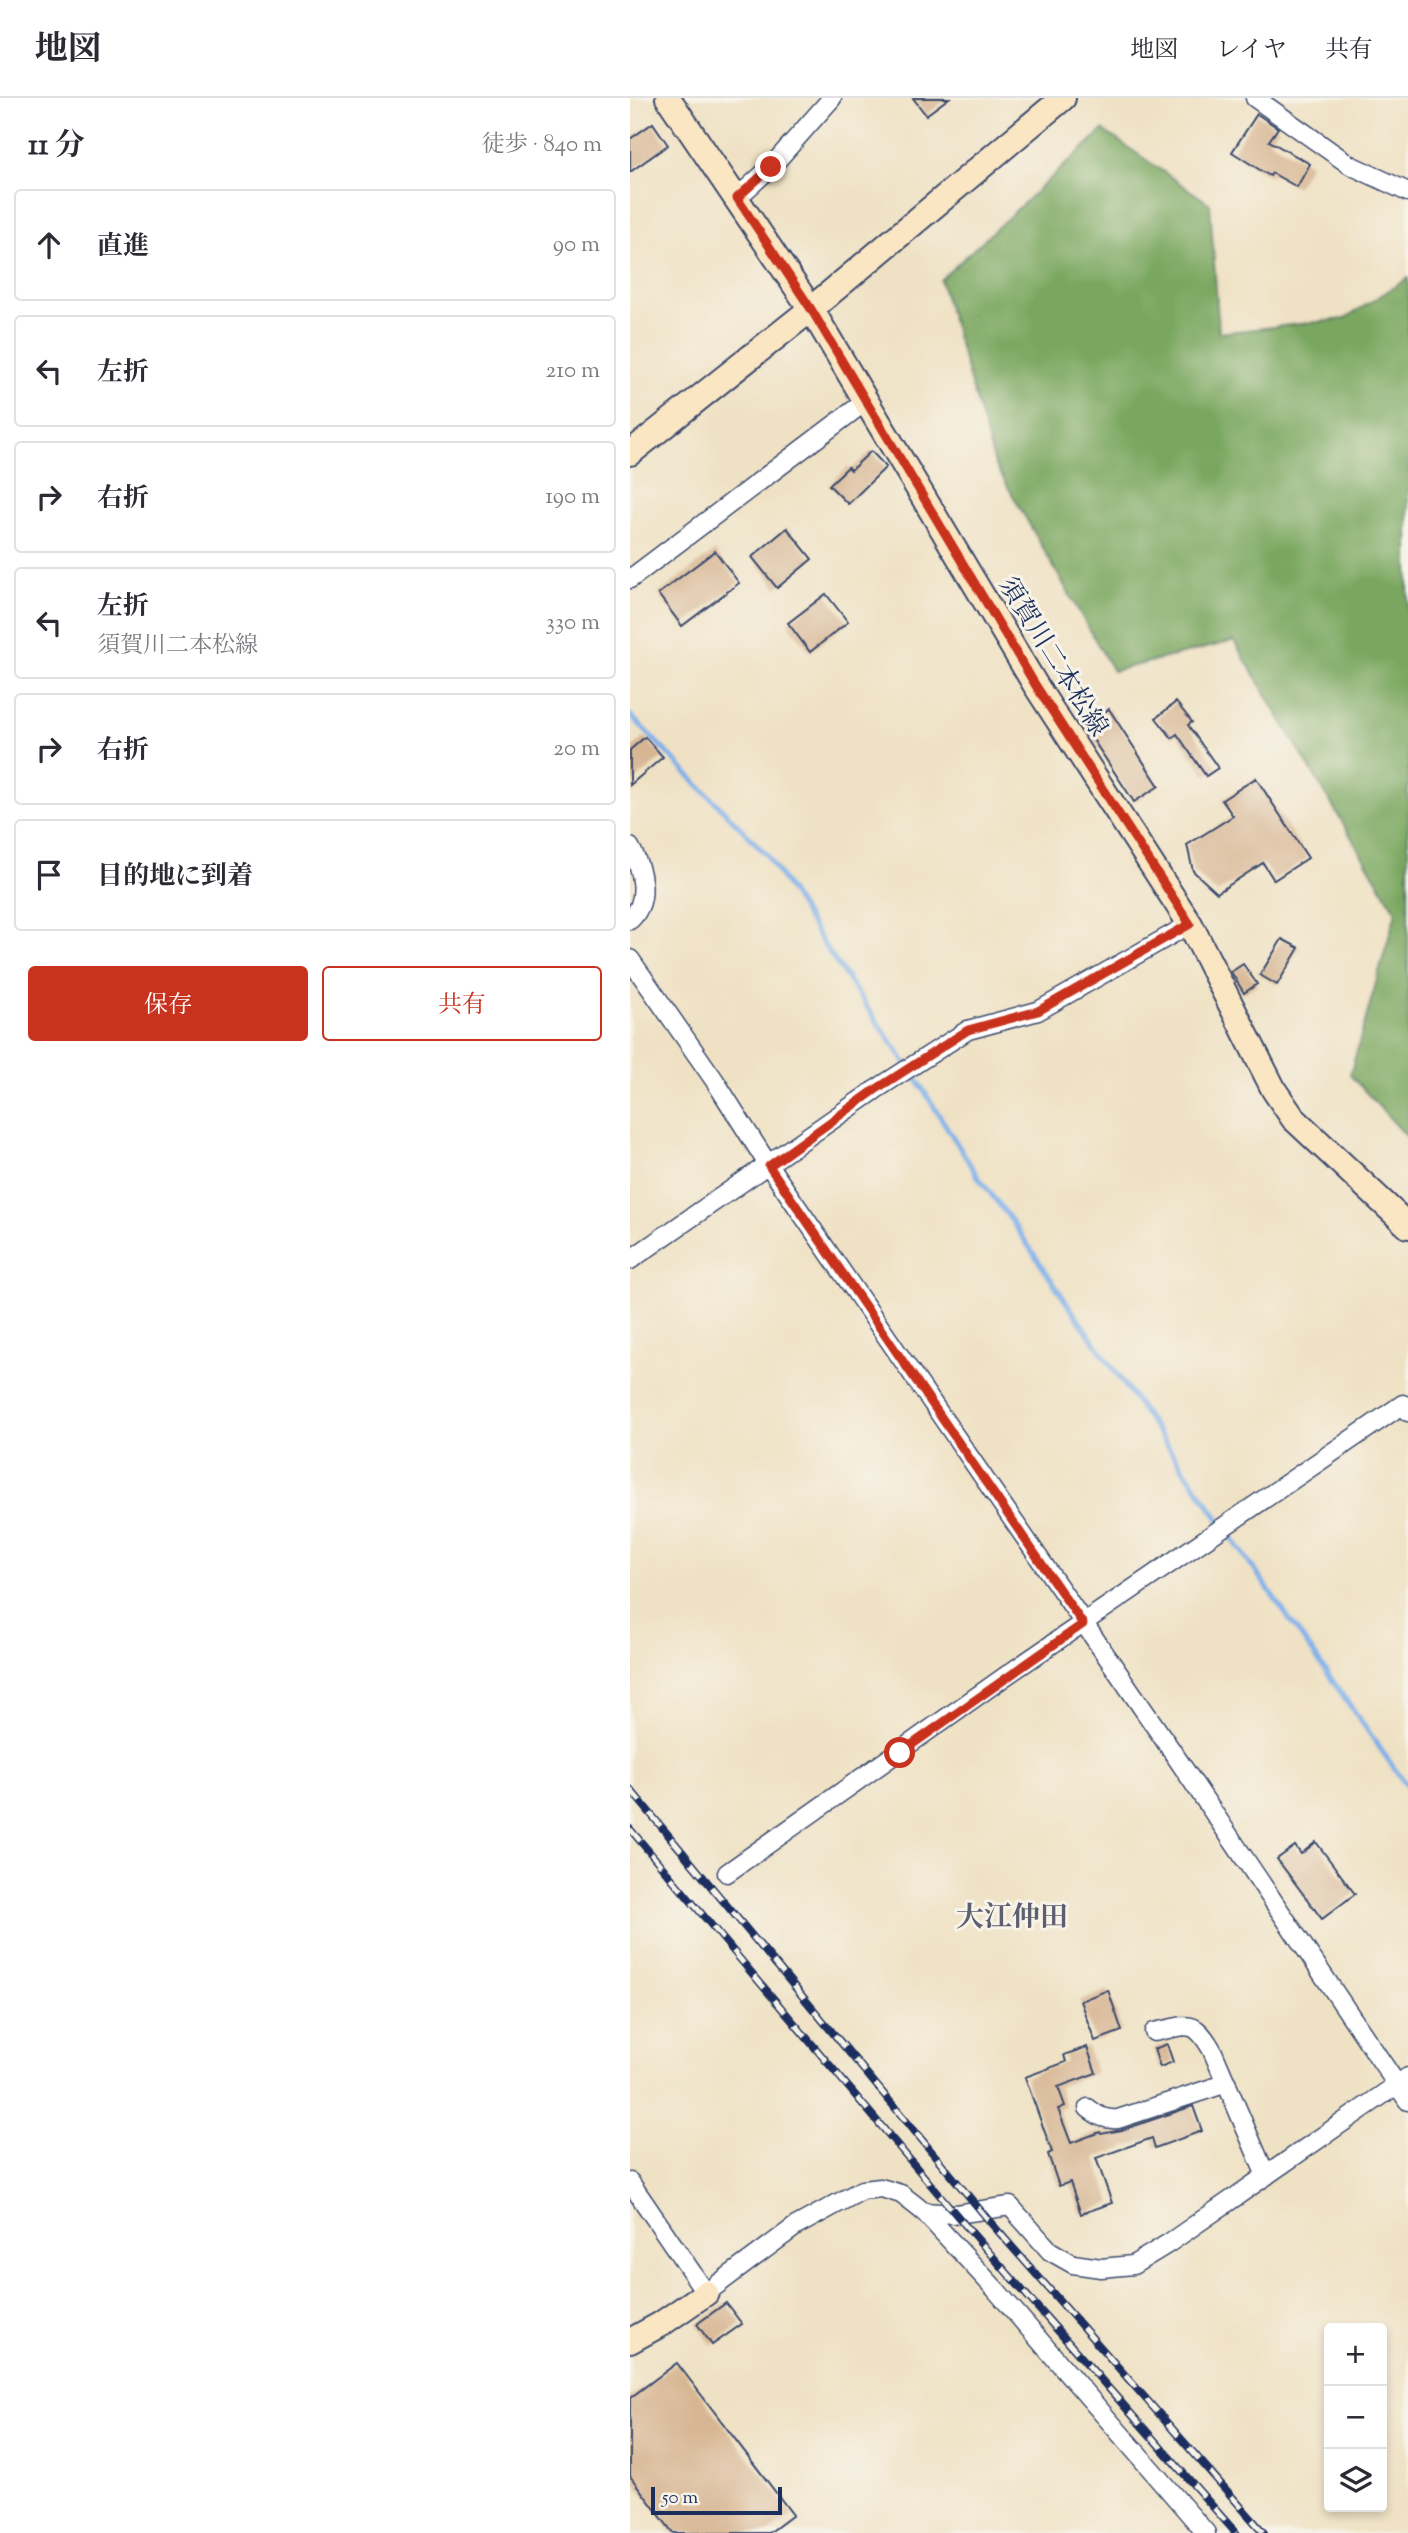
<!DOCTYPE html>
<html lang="ja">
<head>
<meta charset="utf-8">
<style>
	:root { --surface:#fff; --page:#f7f7f7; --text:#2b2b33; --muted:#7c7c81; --line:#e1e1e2; --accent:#c8321e }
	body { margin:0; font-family:"Sorts Mill Goudy","Noto Serif JP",serif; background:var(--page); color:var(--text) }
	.controls { position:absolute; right:21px; bottom:21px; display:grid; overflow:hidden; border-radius:7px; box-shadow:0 4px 10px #0003 }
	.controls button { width:63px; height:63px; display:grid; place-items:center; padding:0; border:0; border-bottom:2px solid var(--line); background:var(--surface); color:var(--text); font:35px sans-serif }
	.scale { position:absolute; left:21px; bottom:18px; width:131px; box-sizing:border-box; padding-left:7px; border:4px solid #1b2f5e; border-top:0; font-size:19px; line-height:24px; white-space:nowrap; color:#1b2f5e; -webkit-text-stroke:5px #f7f3e8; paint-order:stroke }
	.stop { position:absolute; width:21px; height:21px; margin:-16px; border:5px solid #c8321e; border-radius:50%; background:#fff }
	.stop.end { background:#c8321e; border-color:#fff; box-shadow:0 2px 7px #0008 }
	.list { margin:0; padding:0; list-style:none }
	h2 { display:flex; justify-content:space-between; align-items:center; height:91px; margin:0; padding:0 28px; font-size:30px }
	h2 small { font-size:23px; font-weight:400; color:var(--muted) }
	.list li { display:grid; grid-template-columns:46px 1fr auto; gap:21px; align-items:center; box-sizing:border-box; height:112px; margin:0 14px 14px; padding:0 14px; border:2px solid var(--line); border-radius:7px }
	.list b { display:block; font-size:26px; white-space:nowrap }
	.list p { margin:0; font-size:23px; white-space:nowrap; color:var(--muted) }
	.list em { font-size:23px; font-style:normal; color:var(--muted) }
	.actions { display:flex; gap:14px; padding:21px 28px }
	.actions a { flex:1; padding:16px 0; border:2px solid var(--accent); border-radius:7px; text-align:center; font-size:24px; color:var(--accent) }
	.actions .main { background:var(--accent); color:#fff }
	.icon { flex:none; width:38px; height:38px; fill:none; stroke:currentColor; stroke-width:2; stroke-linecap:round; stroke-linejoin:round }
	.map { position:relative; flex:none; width:778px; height:2435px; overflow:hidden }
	header { display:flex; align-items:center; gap:42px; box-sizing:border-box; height:98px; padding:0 35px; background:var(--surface); border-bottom:2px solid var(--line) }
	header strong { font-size:33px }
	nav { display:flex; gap:38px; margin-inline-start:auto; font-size:24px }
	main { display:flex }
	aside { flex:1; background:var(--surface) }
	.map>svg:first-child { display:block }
	.forest { fill:#7aa761; stroke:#4a6b60; stroke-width:2 }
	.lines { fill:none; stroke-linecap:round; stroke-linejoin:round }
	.stream { stroke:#7cafe9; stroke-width:5 }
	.building { fill:#d7b592 }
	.street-casing { stroke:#3b4a6d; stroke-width:21 }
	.secondary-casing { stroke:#3b4a6d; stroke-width:28 }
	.street { stroke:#fff; stroke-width:18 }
	.secondary { stroke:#fbe6c4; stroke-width:24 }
	.rail-casing { stroke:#1b2f5e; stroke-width:8 }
	.rail { stroke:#f7f3e8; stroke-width:5; stroke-dasharray:16; stroke-linecap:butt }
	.route { stroke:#c8321e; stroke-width:9 }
	.labels { text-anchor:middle; stroke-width:6; stroke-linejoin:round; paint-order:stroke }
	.street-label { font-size:26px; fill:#1b2f5e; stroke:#f7f3e8 }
	.neighbourhood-label { font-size:28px; font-weight:bold; fill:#5d5e70; stroke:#f7f3e8 }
</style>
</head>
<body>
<header>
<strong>地図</strong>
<nav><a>地図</a><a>レイヤ</a><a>共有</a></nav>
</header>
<main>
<aside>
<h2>11 分<small>徒歩 · 840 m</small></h2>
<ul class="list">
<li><svg class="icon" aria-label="ahead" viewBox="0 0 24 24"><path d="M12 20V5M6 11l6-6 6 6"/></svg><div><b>直進</b></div><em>90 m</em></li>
<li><svg class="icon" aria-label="left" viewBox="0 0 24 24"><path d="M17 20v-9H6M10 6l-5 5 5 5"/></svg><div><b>左折</b></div><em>210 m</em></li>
<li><svg class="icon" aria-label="right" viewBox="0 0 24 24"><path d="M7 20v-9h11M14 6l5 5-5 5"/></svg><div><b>右折</b></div><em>190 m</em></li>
<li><svg class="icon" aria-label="left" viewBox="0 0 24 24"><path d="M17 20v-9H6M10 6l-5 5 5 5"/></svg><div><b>左折</b><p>須賀川二本松線</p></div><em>330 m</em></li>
<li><svg class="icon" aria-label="right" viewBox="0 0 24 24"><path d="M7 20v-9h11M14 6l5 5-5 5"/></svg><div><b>右折</b></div><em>20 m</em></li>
<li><svg class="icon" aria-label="arrive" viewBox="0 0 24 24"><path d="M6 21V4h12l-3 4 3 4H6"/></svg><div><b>目的地に到着</b></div></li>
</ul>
<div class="actions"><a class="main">保存</a><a>共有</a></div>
</aside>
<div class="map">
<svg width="778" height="2435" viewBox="0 0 778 2435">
	<rect width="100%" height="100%" fill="#f7f3e8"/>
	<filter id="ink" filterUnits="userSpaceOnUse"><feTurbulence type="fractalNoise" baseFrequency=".0143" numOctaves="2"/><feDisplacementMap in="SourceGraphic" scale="14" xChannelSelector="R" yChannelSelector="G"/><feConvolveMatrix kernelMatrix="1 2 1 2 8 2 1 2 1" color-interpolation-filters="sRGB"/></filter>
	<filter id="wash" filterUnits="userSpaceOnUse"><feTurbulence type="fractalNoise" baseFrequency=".00686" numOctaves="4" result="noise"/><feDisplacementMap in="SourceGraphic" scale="28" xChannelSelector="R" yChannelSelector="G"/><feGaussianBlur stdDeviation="1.57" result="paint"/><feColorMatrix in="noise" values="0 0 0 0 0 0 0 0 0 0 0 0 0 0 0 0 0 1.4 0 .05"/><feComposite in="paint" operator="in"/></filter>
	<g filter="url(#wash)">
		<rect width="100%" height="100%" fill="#efe1c3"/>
		<polygon class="forest" points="473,32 580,106 589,235 714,221 778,180 778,1040 720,977 766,814 604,543 483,573 365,366 310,182"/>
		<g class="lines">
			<polyline class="stream" points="0,617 137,757 194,847 286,980 348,1079 381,1122 439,1208 778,1690"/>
		</g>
		<g id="blocks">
			<g class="building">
				<polygon points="283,0 319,0 296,17"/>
				<polygon points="627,16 648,30 639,43 680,66 667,89 642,75 640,78 633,74 602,54"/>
				<polygon points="23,25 38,47 0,74 0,41"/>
				<polygon points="241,353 256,369 218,406 199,387 218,369 221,372"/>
				<polygon points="157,430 182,461 147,490 122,459"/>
				<polygon points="85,453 109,485 52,528 28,496"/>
				<polygon points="196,496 218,524 180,554 158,525"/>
				<polygon points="546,604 562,624 558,627 588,670 576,678 547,636 542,640 526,620"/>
				<polygon points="479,611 529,688 504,704 454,628"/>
				<polygon points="15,639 33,659 0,687 0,652"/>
				<polygon points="626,680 678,760 644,782 633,765 587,795 563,773 557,747 603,718 592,702"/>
				<polygon points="652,841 669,850 647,887 630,877"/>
				<polygon points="613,866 627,886 614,895 601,874"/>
				<polygon points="686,1744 725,1796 692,1821 647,1761 665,1748 671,1756"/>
				<polygon points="478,1892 492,1933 465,1943 450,1903"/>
				<polygon points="537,1946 543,1964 530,1969 524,1951"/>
				<polygon points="457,1949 466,1975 428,1989 435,2008 428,2011 441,2045 470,2034 471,2036 492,2032 563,2008 572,2033 525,2050 522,2040 466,2060 482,2105 451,2116 440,2084 429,2088 418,2056 422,2054 395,1979 436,1964 434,1957"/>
				<polygon points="96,2205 112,2226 82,2247 67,2226"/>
				<polygon points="47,2265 163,2417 139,2435 43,2435 0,2378 0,2300"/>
			</g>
		</g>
	</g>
	<g filter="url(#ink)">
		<use href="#blocks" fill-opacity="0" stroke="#3b4a6d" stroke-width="2"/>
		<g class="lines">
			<g class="street-casing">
				<g id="street">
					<polyline points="625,0 720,67 778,94"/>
					<polyline points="107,100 141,69 202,0"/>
					<polyline points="0,481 236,303"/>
					<path d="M0 749C12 770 21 802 0 822"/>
					<polyline points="0,861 85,983 139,1068 544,1656 778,2003"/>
					<polyline points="0,1162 245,992 338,932 408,913 560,826"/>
					<polyline points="97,1775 377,1577 773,1306 778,1314"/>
					<path d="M524 1934C558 1928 563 1919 582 1952L636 2078"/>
					<path d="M458 2010C468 2018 475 2022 488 2021L597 1985"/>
					<polyline points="0,2084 76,2195 166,2128 232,2092 251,2090 271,2096 294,2114 366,2192 576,2435"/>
					<polyline points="294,2114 326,2116 380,2108 420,2153 443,2166 471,2170 503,2167 539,2145 778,1979"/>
				</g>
			</g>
			<g class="secondary-casing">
				<g id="secondary">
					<polyline points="38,0 181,211 406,588 560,826 644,992 663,1020 778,1128"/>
					<polyline points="0,355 181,211 433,0"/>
					<polyline points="0,2243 31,2226 76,2195"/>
				</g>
			</g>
			<use href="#street" class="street"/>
			<use href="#secondary" class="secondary"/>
			<g class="rail-casing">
				<g id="rail">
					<polyline points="0,1691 361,2125 634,2435"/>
					<polyline points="0,1731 335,2127 606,2435"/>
				</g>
			</g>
			<use href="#rail" class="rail"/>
		</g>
	</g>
	<g class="lines" filter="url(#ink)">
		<polyline class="route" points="141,69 107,100 181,211 406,588 560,826 408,913 338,932 245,992 139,1068 453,1526 270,1655"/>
	</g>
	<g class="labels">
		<g class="street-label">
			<text transform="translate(424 558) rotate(58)" y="9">須賀川二本松線</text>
		</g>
		<g class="neighbourhood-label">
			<text x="382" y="1828">大江仲田</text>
		</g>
	</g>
</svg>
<div class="controls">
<button>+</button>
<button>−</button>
<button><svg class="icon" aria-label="layers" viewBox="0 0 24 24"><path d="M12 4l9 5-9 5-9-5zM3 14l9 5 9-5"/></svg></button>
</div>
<div class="scale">50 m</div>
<div class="stop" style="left:270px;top:1655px"></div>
<div class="stop end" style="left:141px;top:69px"></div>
</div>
</main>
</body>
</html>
